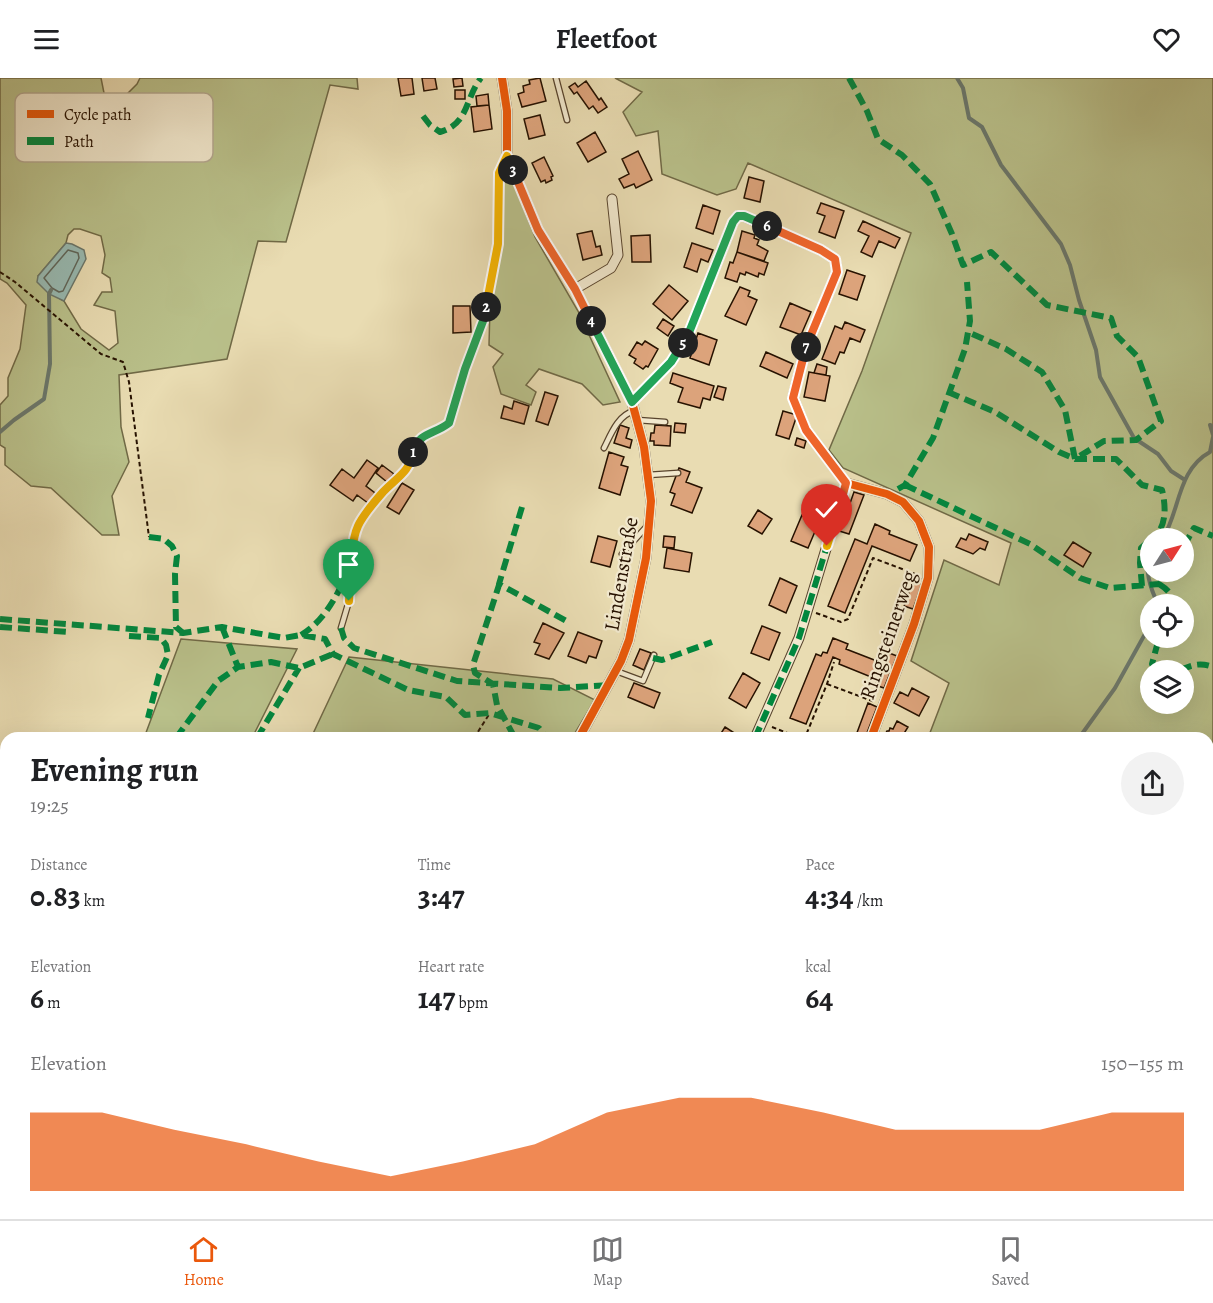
<!DOCTYPE html>
<html lang="en">
<head>
<meta charset="utf-8">
<style>
  :root { --surface:#fff; --page:#f2f2f2; --text:#202124; --muted:#757577; --line:#e0e0e0; --accent:#ea580c }
  body { margin:0; font-family:Alegreya,serif; background:var(--page); color:var(--text); height:100vh; display:flex; flex-direction:column; font-size:22px; white-space:nowrap }
  * { box-sizing:border-box; margin:0 }
  p { font-size:20px; color:var(--muted) }
  .icon { flex:none; width:33px; height:33px; fill:none; stroke:currentColor; stroke-width:2; stroke-linecap:round; stroke-linejoin:round }
  .map { position:relative; flex:1; overflow:hidden }
  .drawer { position:absolute; left:0px; top:654px; width:1214px; height:488px; display:flex; flex-direction:column; background:var(--surface); border-radius:18px 18px 0 0; box-shadow:0 6px 24px #0002 }
  .drawer>* { flex:none }
  .needle { width:39px; rotate:54deg }
  .tools { position:absolute; left:1140px; top:450px; display:grid; gap:12px }
  .tools a { display:grid; place-items:center; width:54px; height:54px; border-radius:50%; background:var(--surface); box-shadow:0 6px 24px #0002; font-size:30px }
  .pin { position:absolute; display:grid; place-items:center; width:51px; height:51px; color:#fff; margin:-62px -26px; border-radius:50% 50% 50% 0; rotate:-45deg; box-shadow:0 0 6px #0007 }
  .pin .icon { rotate:45deg }
  .km { position:absolute; width:30px; height:30px; margin:-15px; border-radius:50%; background:#222; color:#fff; font-size:16px; line-height:30px; text-align:center }
  .round { display:grid; place-items:center; flex:none; width:63px; height:63px; border-radius:32px; background:var(--page) }
  .headline { display:flex; align-items:center; justify-content:space-between; height:102px; padding:0 30px }
  h1 { font-size:33px; font-weight:700; line-height:45px }
  .metrics { display:grid; grid-template-columns:repeat(3,1fr); gap:9px; height:102px; padding:6px 30px }
  .metrics div { display:grid; align-content:center }
  .metrics b { font-size:30px; font-weight:700 }
  .metrics small { font-size:16px; font-weight:400 }
  .metrics p { font-size:16px }
  .chart { height:168px; padding:12px 30px }
  .chart p { display:flex; justify-content:space-between }
  .chart svg { width:100%; height:108px; margin-top:6px; fill:var(--accent); opacity:.7 }
  header { display:flex; justify-content:space-between; align-items:center; height:78px; padding:0 30px; background:var(--surface); font-size:27px; font-weight:700 }
  .tab-bar { display:flex; justify-content:space-around; align-items:center; height:84px; border-top:2px solid var(--line); background:var(--surface); font-size:16px; color:var(--muted) }
  .tab-bar a { display:grid; justify-items:center; gap:3px }
  .tab-bar .active { color:var(--accent) }
  .map>svg:first-child { display:block }
</style>
</head>
<body>
<header><svg class="icon" aria-label="menu" viewBox="0 0 24 24"><path d="M4 6h16M4 12h16M4 18h16"/></svg>Fleetfoot<svg class="icon" aria-label="heart" viewBox="0 0 24 24"><path d="M12 20l-8-8c-3-5 5-10 8-4 3-6 11-1 8 4z"/></svg></header>
<div class="map">
<svg width="1213" height="1141" viewBox="0 0 1213 1141">
  <rect width="100%" height="100%" fill="#e9dcb2"/>
  <filter id="stains"><feTurbulence type="fractalNoise" baseFrequency=".00333" numOctaves="4"/><feColorMatrix values="0 0 0 0 .2 0 0 0 0 .09 0 0 0 0 .02 0 0 0 .5 -.17"/></filter>
  <radialGradient id="worn" r=".72"><stop offset=".6" stop-color="#630" stop-opacity="0"/><stop offset="1" stop-color="#630" stop-opacity=".3"/></radialGradient>
  <path fill="#b9c08a" stroke="#706946" stroke-width="1.5" fill-rule="evenodd" d="M0,0H101L108,35L137,6L140,0H357L358,11L330,7L286,164L258,163L227,281L119,297L121,349L129,384L112,418L119,457H102L51,410L31,408L5,387V370L0,367V327L8,318V300L20,271L26,227L7,205L0,201ZM74,151H80L101,158L105,177L102,195L110,200L112,214H102L94,227L115,233L118,265L109,272L81,251L64,223L60,221L38,198L66,165L68,157Z
    M615,0H1213V784L1208,781V660H928L949,605L911,583L944,482L999,507L1011,465L843,390L829,372L862,293L911,155L748,85L736,111L717,117L662,96L658,53L636,58L623,34L642,14ZM1150,460H1184V494H1150ZM1150,526H1184V560H1150ZM1150,592H1184V626H1150Z
    M503,98H511L535,159L578,233L620,324L603,327L582,306L539,291L526,307L536,314L531,327L501,316L493,289L503,276L489,267L490,229L502,166Z
    M181,561L297,571L252,660H144Z
    M349,579L553,601L595,622L572,660H311Z
    M1208,1024L1213,1026V1141H950L954,1136H1208Z
    M53,1136H338V1141H50Z"/>
  <path fill="#98bab2" stroke="#6b776b" stroke-width="1.5" d="M66,165L72,166L84,172L86,181L64,223L49,216L37,204L38,198Z"/>
  <g fill="none" stroke-linecap="round" stroke-linejoin="round">
    <path stroke="#60665a" stroke-width="1.5" d="M68,172L78,175L79,180L63,213L59,214L52,210L44,200Z"/>
    <path stroke="#6b776b" stroke-width="4" d="M957,0L963,10L969,40L982,49L1001,87L1061,166L1070,187L1079,222L1096,272L1100,299L1134,360L1158,376L1171,393L1185,402
      M1213,348L1210,347L1213,357
      M0,354L14,342L44,321L50,286L49,216L51,212
      M1163,460C1180,433 1177,392 1210,374L1213,359
      M1150,470L1147,473C1146,493 1149,508 1158,526
      M1079,660L1115,610L1150,547
      M1208,921L1213,923
      M697,1141L700,1136"/>
  </g>
  <path fill="#dca37b" stroke="#271201" stroke-width="1.5" d="M398,0H412L414,16L401,18Z
    M422,0H435L437,11L424,13Z
    M462,0L463,8L454,9L453,1Z
    M540,0L546,23L522,29L518,16L524,14L523,8L530,6L529,2Z
    M586,3L599,22L601,20L607,29L598,35L593,28L589,31L577,14L574,16L569,9L575,5L578,9Z
    M455,12H465V21H455Z
    M488,16L489,27L477,28L476,18Z
    M489,27L492,51L474,54L471,29Z
    M540,37L545,57L529,61L524,41Z
    M595,54L606,74L588,84L577,65Z
    M638,73L652,102L636,110L634,106L624,110L619,101L629,96L622,81Z
    M544,79L553,98L551,99L552,102L546,105L545,102L541,104L532,85Z
    M749,99L764,103L760,124L744,120Z
    M821,125L844,133L835,160L819,154L825,138L817,135Z
    M703,127L720,133L713,156L696,150Z
    M863,143L900,160L895,170L879,163L872,179L861,174L869,158L858,153Z
    M592,153L596,169L600,168L602,177L583,182L577,156Z
    M742,153L755,157L754,160L759,162L757,167L768,173L764,183L737,174Z
    M650,157L651,184H632L631,158Z
    M692,165L713,172L708,184L701,181L697,194L684,189Z
    M737,174L768,185L764,197L759,195L758,199L746,194L745,197L740,195L737,204L725,200L730,184L733,185Z
    M847,192L865,198L857,222L839,216Z
    M669,207L688,223L672,242L653,226Z
    M740,209L750,213L748,218L757,222L746,247L725,238Z
    M790,225L811,234L801,257L780,249Z
    M453,228H470L471,254L453,255Z
    M663,241L674,248L668,258L657,250Z
    M845,244L865,252L860,264L850,260L844,275L840,274L835,286L822,281L835,248L842,251Z
    M698,255L717,262L709,287L690,280Z
    M645,263L658,271L648,289L646,288L643,291L634,285L636,281L629,277L637,264L642,267Z
    M766,274L793,286L787,300L760,288Z
    M817,286L827,289L826,297L814,295Z
    M809,294L830,298L825,323L804,319Z
    M673,295L714,308L710,322L703,320L700,330L678,324L683,310L670,305Z
    M718,308L726,310L723,322L714,319Z
    M545,314L558,318L548,347L536,343Z
    M514,323L529,328L524,346L501,340L504,328L512,331Z
    M783,333L797,337L789,361L776,357Z
    M675,345L686,346L685,355L674,354Z
    M620,347L629,350L626,360L632,362L630,370L614,365Z
    M655,347L671,348L670,368L654,367V363H650L651,355H654Z
    M797,360L806,363L804,370L795,367Z
    M609,374L624,379L621,387L628,389L620,417L599,410Z
    M367,382L378,390L366,408L375,415L368,425L357,417L353,423L330,407L342,391L354,400Z
    M382,387L394,396L387,404L376,395Z
    M679,390L690,394L686,404L702,410L692,435L671,427L675,416L670,414Z
    M402,405L414,412L399,436L387,429Z
    M854,414L864,417L849,456L836,452L839,444L843,445Z
    M817,418L831,424L826,437L812,432Z
    M758,432L772,441L762,456L748,448Z
    M802,437L819,444L808,470L791,463Z
    M875,446L890,453L889,456L917,467L910,483L872,468L845,535L828,528L855,461L867,466Z
    M969,456L988,464L985,472L980,470L973,476L956,469L961,460L966,462Z
    M598,458L617,463L610,489L591,484Z
    M664,458L675,459L674,470L663,469Z
    M1073,464L1091,475L1083,489L1064,477Z
    M667,470L692,475L689,494L664,490Z
    M915,498L924,502L913,531L904,528Z
    M780,500L797,508L786,535L769,527Z
    M543,545L564,555L549,581L535,576L540,566L534,564Z
    M762,548L780,555L769,582L751,575Z
    M578,554L602,563L596,580L589,578L586,585L568,578Z
    M833,560L848,566L846,571L882,585L876,601L839,586L840,582L833,579L806,646L790,640L816,576L821,578L823,574L827,575Z
    M640,571L651,575L644,592L633,587Z
    M889,575L897,578L884,610L875,607Z
    M743,595L760,605L746,630L729,620Z
    M634,605L660,615L654,630L628,619Z
    M912,610L929,619L919,638L894,625L900,614L908,618Z
    M868,625L877,629L865,660H855Z
    M897,643L908,649L903,657L906,658L905,660H883L887,653H889L890,650L893,651Z
    M725,649L742,660H718Z
    M1209,940L1213,941V964L1208,963Z
    M18,1136H35L36,1141H19Z
    M469,1136H481L484,1138L481,1141H464Z
    M668,1136H678L677,1141H667Z
    M911,1136H939L934,1141H914L910,1137Z"/>
  <g fill="none" stroke-linecap="round" stroke-linejoin="round">
    <defs>
      <path id="service" d="M556,0L567,42
        M637,342L665,344
        M604,370C611,356 618,337 634,333
        M648,397L678,395
        M622,476L647,448
        M341,550L349,523L351,487L358,448L383,414L406,393L411,384L413,372L418,362L449,345L465,291L483,244L498,166L499,95L506,80
        M616,593L643,603L654,577
        M1208,870L1213,871
        M1208,1040L1213,1041
        M0,1136L7,1139
        M662,1141L663,1136"/>
      <path id="minor" d="M502,0L507,33V78L538,152L575,211L632,324L644,369L651,423L646,480L629,562L621,583L579,660
        M575,211L611,190L618,177L612,121
        M632,324L671,284L688,257L733,144L738,138H743L821,172L835,181L837,194L805,272L793,319L806,352L846,405
        M846,405L887,416L903,424L919,443L929,469L928,500L914,546L871,660
        M755,660L799,560L846,405
        M1208,819L1213,814
        M1208,831L1213,834
        M1208,971H1213
        M632,1136L638,1141
        M349,1141V1136
        M502,1141L507,1136
        M864,1141L872,1136"/>
    </defs>
    <use href="#service" stroke="#58442d" stroke-width="7"/>
    <use href="#minor" stroke="#58442d" stroke-width="11"/>
    <path stroke="#271201" stroke-width="2" stroke-dasharray="4.5 3" stroke-linecap="butt" d="M0,194L15,204L101,276L123,284L129,304L149,459
      M816,535L841,544L848,541L873,480L918,497
      M827,606L875,624
      M772,649L800,660
      M474,660L490,635
      M801,660L806,657L827,606L834,584
      M0,1064L6,1055
      M1055,1141L1057,1136
      M1088,1141H1096
      M1203,1141L1213,1139"/>
    <use href="#service" stroke="#f1e8cd" stroke-width="4.5"/>
    <use href="#minor" stroke="#f1e8cd" stroke-width="9"/>
    <path stroke="#00873e" stroke-width="6" stroke-dasharray="12 6" stroke-linecap="butt" d="M849,0L867,33L878,61L902,77L930,106L952,156L963,187L991,174L1047,227L1111,240L1117,258L1138,279L1161,343L1136,362L1104,363L1075,381L1065,332L1042,294L1006,271L968,254
      M423,38L430,47L440,54C469,46 465,20 481,0
      M948,314L995,334L1059,374L1075,381H1116L1142,407L1162,412C1166,428 1167,449 1153,460
      M905,407L1030,466L1080,500L1110,510L1159,506L1169,494
      M898,411L905,407L933,360L965,271L970,243L967,204
      M522,429L499,506L570,545
      M149,459L164,461L172,468L177,478L175,496L176,549L183,555
      M1184,468L1194,450L1213,458
      M500,504L473,587L475,595L493,606L497,627L515,660
      M1159,506C1167,511 1174,517 1172,526
      M1142,508L1140,485L1141,470L1150,462
      M0,541L183,555L222,549L284,560L301,557L325,561L333,576L408,612L446,619L465,637L490,635L539,650L547,660
      M0,549L69,554
      M222,549L238,589
      M341,550L344,560L354,570L457,603L560,610L609,607
      M301,557C326,542 339,514 351,487
      M129,558L161,560L166,567L168,577L159,597L148,640
      M653,580L662,582L712,564
      M1156,592L1152,586L1159,560
      M1180,592C1192,587 1200,584 1213,589
      M176,660L218,603L238,589L271,584L299,590L333,576
      M257,660L299,590
      M755,660L799,560L846,405
      M0,939L6,934
      M210,1141L213,1136"/>
    <defs>
      <path id="cycleway" d="M502,0L507,33V78L538,152L575,211L632,324L644,369L651,423L646,480L629,562L621,583L579,660
        M632,324L671,284L688,257L733,144L738,138H743L821,172L835,181L837,194L805,272L793,319L806,352L846,405L887,416L903,424L919,443L929,469L928,500L914,546L871,660"/>
    </defs>
    <use href="#cycleway" stroke="#f1e8cd" stroke-width="11"/>
    <use href="#cycleway" stroke="#e8590c" stroke-width="8"/>
  </g>
  <g fill="none" stroke-linecap="round" stroke-linejoin="round">
    <defs>
      <path id="split-1" d="M349,523C350,504 350,465 358,448C362,439 376,422 383,414C396,400 410,394 413,374"/>
      <path id="split-2" d="M413,374C420,353 434,357 449,345L465,291L483,243L486,229"/>
      <path id="split-3" d="M486,229L498,166L499,95L507,78L513,92"/>
      <path id="split-4" d="M513,92L538,152L575,211L591,243"/>
      <path id="split-5" d="M591,243L632,324L671,284L683,265"/>
      <path id="split-6" d="M683,265L688,257L733,144L738,138H744L767,148"/>
      <path id="split-7" d="M767,148L821,172L835,181L837,194L806,269"/>
      <path id="split-8" d="M806,269L793,320L806,352L846,405L842,420"/>
      <path id="split-9" d="M827,468L842,420"/>
    </defs>
    <use href="#split-1" stroke="#fff" stroke-width="12"/>
    <use href="#split-2" stroke="#fff" stroke-width="12"/>
    <use href="#split-3" stroke="#fff" stroke-width="12"/>
    <use href="#split-4" stroke="#fff" stroke-width="12"/>
    <use href="#split-5" stroke="#fff" stroke-width="12"/>
    <use href="#split-6" stroke="#fff" stroke-width="12"/>
    <use href="#split-7" stroke="#fff" stroke-width="12"/>
    <use href="#split-8" stroke="#fff" stroke-width="12"/>
    <use href="#split-9" stroke="#fff" stroke-width="12"/>
    <use href="#split-1" stroke="#f5b400" stroke-width="8"/>
    <use href="#split-2" stroke="#22a559" stroke-width="8"/>
    <use href="#split-3" stroke="#f5b400" stroke-width="8"/>
    <use href="#split-4" stroke="#f0652b" stroke-width="8"/>
    <use href="#split-5" stroke="#22a559" stroke-width="8"/>
    <use href="#split-6" stroke="#22a559" stroke-width="8"/>
    <use href="#split-7" stroke="#f0652b" stroke-width="8"/>
    <use href="#split-8" stroke="#f0652b" stroke-width="8"/>
    <use href="#split-9" stroke="#f5b400" stroke-width="8"/>
  </g>
  <g text-anchor="middle" stroke-width="4.5" stroke-linejoin="round" paint-order="stroke">
    <g font-size="21" fill="#271201" stroke="#f1e8cd">
      <text transform="translate(621 496) rotate(-80)" y="7">Lindenstraße</text>
      <text transform="translate(888 557) rotate(-71)" y="7">Ringsteinerweg</text>
    </g>
  </g>
  <rect x="15" y="15" width="198" height="69" rx="9" fill="#f1e8cd" stroke="#b4a890" stroke-width="1.5"/>
  <rect x="27" y="32" width="27" height="8" fill="#e8590c"/>
  <rect x="27" y="59" width="27" height="8" fill="#00873e"/>
  <g font-size="16" fill="#271201">
    <text x="64" y="42">Cycle path</text>
    <text x="64" y="69">Path</text>
  </g>
  <rect width="100%" height="100%" filter="url(#stains)"/>
  <rect width="100%" height="100%" fill="url(#worn)"/>
</svg>
<div class="tools">
<a><svg class="needle" viewBox="-14 -14 28 28"><path d="M0-13l5 13h-10z" fill="#e53935"/><path d="M0 13l5-13h-10z" fill="#757577"/></svg></a>
<a><svg class="icon" aria-label="locate" viewBox="0 0 24 24"><circle cx="12" cy="12" r="6"/><path d="M12 2v4M12 18v4M2 12h4M18 12h4"/></svg></a>
<a><svg class="icon" aria-label="layers" viewBox="0 0 24 24"><path d="M12 4l9 5-9 5-9-5zM3 14l9 5 9-5"/></svg></a>
</div>
<div class="pin" style="left:349px;top:523px;background:#1e9e55"><svg class="icon" aria-label="arrive" viewBox="0 0 24 24"><path d="M6 21V4h12l-3 4 3 4H6"/></svg></div>
<div class="pin" style="left:827px;top:468px;background:#d93025"><svg class="icon" aria-label="check" viewBox="0 0 24 24"><path d="M5 12l5 5 9-10"/></svg></div>
<b class="km" style="left:413px;top:374px">1</b>
<b class="km" style="left:486px;top:229px">2</b>
<b class="km" style="left:513px;top:92px">3</b>
<b class="km" style="left:591px;top:243px">4</b>
<b class="km" style="left:683px;top:265px">5</b>
<b class="km" style="left:767px;top:148px">6</b>
<b class="km" style="left:806px;top:269px">7</b>
<section class="drawer">
<div class="headline"><div><h1>Evening run</h1><p>19:25</p></div><a class="round"><svg class="icon" aria-label="share" viewBox="0 0 24 24"><path d="M12 15V3M7 8l5-5 5 5M5 13v7h14v-7"/></svg></a></div>
<div class="metrics">
<div><p>Distance</p><b>0.83<small> km</small></b></div>
<div><p>Time</p><b>3:47</b></div>
<div><p>Pace</p><b>4:34<small> /km</small></b></div>
</div>
<div class="metrics">
<div><p>Elevation</p><b>6<small> m</small></b></div>
<div><p>Heart rate</p><b>147<small> bpm</small></b></div>
<div><p>kcal</p><b>64</b></div>
</div>
<div class="chart"><p><span>Elevation</span>150–155 m</p>
<svg viewBox="0 0 160 44" preserveAspectRatio="none"><path d="M0 44V12L10 12L20 19L30 25L40 32L50 38L60 32L70 25L80 12L90 6L100 6L110 12L120 19L130 19L140 19L150 12L160 12V44z"/></svg>
</div>
</section>
</div>
<nav class="tab-bar">
<a class="active"><svg class="icon" aria-label="home" viewBox="0 0 24 24"><path d="M3 11l9-7 9 7M6 9v11h12V9"/></svg>Home</a>
<a><svg class="icon" aria-label="map" viewBox="0 0 24 24"><path d="M3 6l6-2 6 2 6-2v14l-6 2-6-2-6 2zM9 4v14M15 6v14"/></svg>Map</a>
<a><svg class="icon" aria-label="saved" viewBox="0 0 24 24"><path d="M7 4h10v16l-5-4-5 4z"/></svg>Saved</a>
</nav>
</body>
</html>
